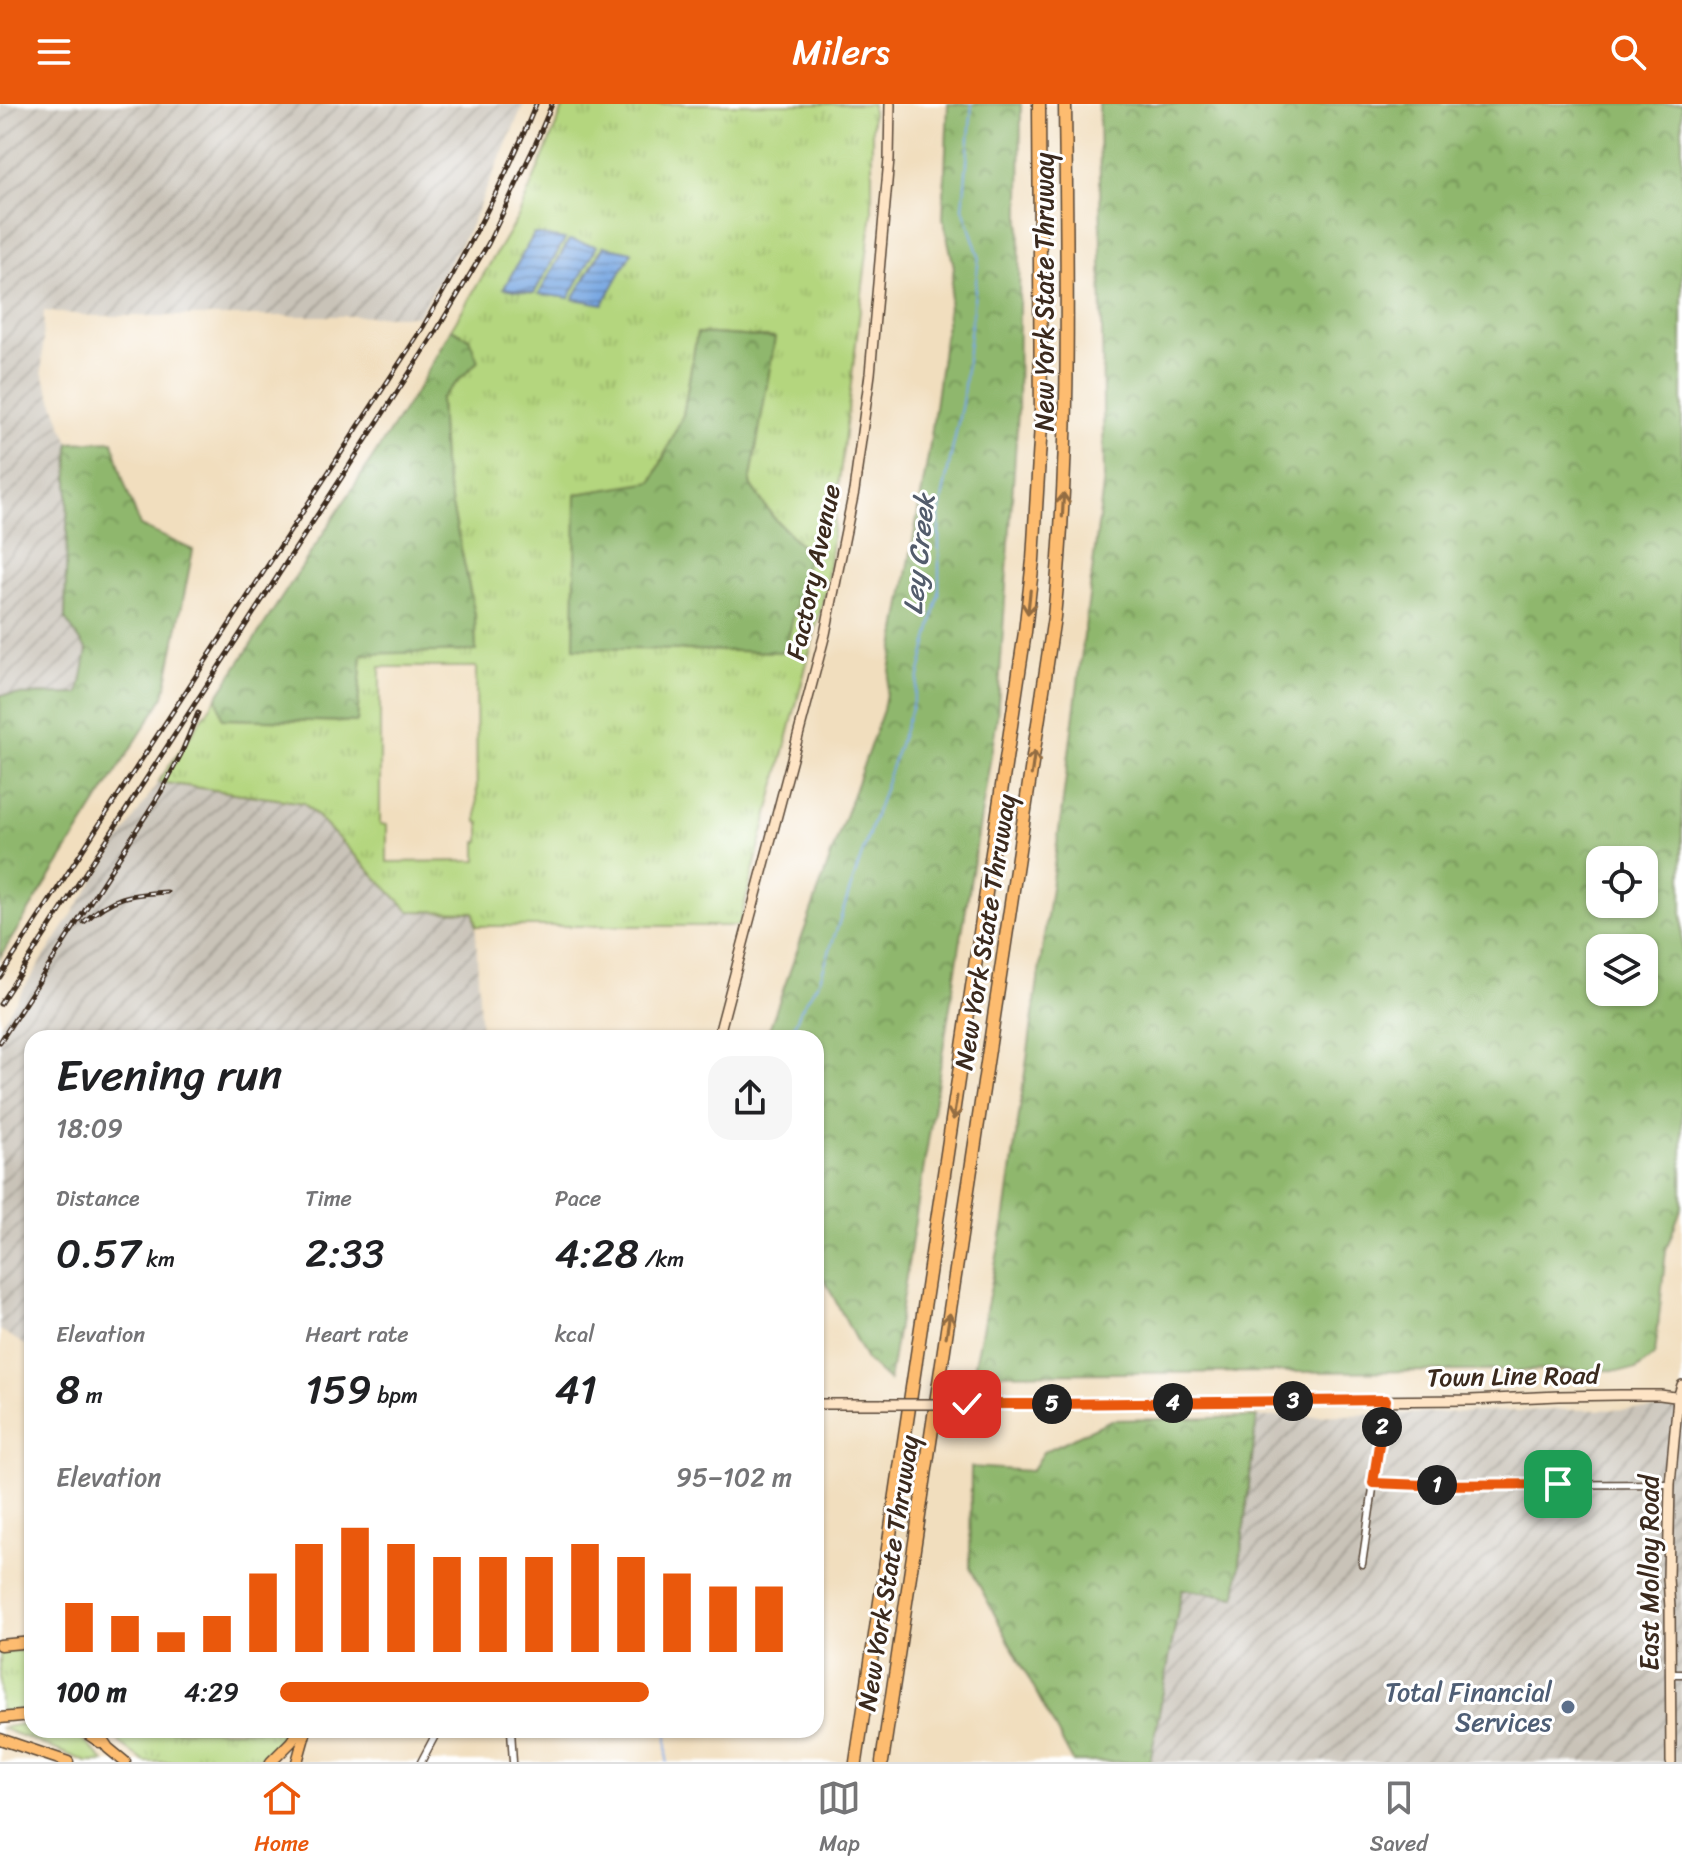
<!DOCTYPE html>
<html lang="en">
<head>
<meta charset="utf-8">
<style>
  :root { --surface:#fff; --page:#f6f6f6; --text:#202124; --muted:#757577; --line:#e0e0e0; --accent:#ea580c }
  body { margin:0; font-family:Sriracha,sans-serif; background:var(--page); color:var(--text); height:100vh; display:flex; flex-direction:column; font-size:30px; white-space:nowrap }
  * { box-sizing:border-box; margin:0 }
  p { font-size:26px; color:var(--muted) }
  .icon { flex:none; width:44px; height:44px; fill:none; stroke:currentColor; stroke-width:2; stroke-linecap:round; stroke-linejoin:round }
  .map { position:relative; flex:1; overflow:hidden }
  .panel { position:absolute; left:24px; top:926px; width:800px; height:708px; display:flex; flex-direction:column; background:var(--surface); border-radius:24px; box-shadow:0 2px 6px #0004 }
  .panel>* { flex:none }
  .buttons { position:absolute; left:1586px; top:742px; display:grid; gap:16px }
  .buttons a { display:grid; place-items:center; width:72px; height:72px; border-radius:16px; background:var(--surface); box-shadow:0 2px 6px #0004; font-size:40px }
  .pin { position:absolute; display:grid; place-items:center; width:68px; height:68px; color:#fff; margin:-34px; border-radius:16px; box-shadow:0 4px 12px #0006 }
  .km { position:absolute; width:40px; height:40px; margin:-20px; border-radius:50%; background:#222; color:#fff; font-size:22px; line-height:40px; text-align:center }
  .round { display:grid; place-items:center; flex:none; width:84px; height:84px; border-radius:24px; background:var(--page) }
  .headline { display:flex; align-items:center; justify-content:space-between; height:136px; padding:0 32px }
  h1 { font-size:44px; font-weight:600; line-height:60px }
  .metrics { display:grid; grid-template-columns:repeat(3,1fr); gap:12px; height:136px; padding:8px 32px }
  .metrics div { display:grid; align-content:center }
  .metrics b { font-size:40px; font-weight:600 }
  .metrics small { font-size:22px; font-weight:400 }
  .metrics p { font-size:22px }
  .chart { height:224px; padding:16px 32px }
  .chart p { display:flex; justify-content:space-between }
  .chart svg { width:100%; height:144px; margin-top:8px; stroke:var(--accent); stroke-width:6 }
  ul { padding:0 32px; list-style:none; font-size:26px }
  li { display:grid; grid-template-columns:128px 96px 1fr; align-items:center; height:60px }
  li i { height:20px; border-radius:10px; background:var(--accent) }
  header { display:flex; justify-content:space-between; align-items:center; height:104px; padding:0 32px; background:var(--accent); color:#fff; font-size:36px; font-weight:600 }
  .tab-bar { display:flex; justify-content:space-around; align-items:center; height:112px; border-top:2px solid var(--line); background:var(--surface); font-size:22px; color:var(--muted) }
  .tab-bar a { display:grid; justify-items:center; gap:4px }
  .tab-bar .on { color:var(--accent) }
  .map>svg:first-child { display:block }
</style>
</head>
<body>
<header><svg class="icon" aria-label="menu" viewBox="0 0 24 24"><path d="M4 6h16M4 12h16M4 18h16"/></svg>Milers<svg class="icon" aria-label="search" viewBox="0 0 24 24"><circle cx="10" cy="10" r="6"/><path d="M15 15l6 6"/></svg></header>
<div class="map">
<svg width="1682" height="1658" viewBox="0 0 1682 1658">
  <defs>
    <pattern id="industrial-furrows" width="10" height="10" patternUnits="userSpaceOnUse" patternTransform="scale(2)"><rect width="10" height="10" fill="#c9c3b8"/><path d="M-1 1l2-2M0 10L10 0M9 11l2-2" fill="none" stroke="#a49f95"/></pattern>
    <pattern id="grass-tufts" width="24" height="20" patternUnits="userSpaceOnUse" patternTransform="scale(2)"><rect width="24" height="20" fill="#b4d67e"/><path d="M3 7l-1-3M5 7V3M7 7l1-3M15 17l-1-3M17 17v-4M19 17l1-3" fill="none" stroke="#9cb86c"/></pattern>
    <pattern id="forest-crowns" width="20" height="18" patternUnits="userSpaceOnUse" patternTransform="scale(2)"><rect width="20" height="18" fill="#8fb76d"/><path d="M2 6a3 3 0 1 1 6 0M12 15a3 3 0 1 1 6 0" fill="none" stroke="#769559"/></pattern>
    <pattern id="water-rules" width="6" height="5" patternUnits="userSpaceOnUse" patternTransform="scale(2)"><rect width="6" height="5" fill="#78a7e2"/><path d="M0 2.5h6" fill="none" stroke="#6488b7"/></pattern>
  </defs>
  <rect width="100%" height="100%" fill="#fff"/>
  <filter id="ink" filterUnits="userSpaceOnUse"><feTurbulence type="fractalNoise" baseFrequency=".0125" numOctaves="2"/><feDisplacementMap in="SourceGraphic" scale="16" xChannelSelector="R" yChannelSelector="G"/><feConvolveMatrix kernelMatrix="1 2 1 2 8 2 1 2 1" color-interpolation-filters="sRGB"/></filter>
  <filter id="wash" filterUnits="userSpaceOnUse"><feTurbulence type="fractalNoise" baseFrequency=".006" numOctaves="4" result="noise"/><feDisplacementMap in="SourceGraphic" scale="32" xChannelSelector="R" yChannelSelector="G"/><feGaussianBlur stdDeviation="1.8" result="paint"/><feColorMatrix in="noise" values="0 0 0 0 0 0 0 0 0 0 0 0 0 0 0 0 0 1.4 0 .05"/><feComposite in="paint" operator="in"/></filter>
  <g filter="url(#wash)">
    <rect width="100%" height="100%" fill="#f1debe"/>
    <path fill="url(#industrial-furrows)" d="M0,0H524L469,125L418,212H93L44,207L42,268L69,339L65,515L87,546L79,591H0Z
      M158,678L304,699L409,807L475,808L481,934H32V1245L0,1226V921Z
      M1682,1305V1658H1150L1182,1485L1236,1493L1257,1313L1557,1306Z"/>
    <path fill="url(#grass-tufts)" stroke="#78804e" stroke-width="2" fill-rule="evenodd" d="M565,0H872V108L826,485L739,822H476L474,808L409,807L304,699L158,678L217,593L223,615L357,618L362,549L475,511L443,359L440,295L469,234L451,225L519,111ZM534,130L564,136L534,189L504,184ZM603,142L632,149L574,195V194ZM697,229L774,234L750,380L773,413L808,449L576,390L652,379L683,311ZM380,563H476L477,718L480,719V738H477V757L387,758V721L380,720Z
      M32,1546V1604L0,1609V1548Z
      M32,1618V1626H73L105,1658H87L1,1624Z
      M110,1626H287L267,1649L252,1658H145L123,1642Z"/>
    <path fill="url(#forest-crowns)" stroke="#657046" stroke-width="2" fill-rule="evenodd" d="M948,0H1021L1018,307L997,614L889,1277L866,1256L816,1159V934H766L883,606L929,347L954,163L943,114Z
      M1099,0H1682V1102L1666,1146L1655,1251L1636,1266L973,1270L1004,1118L1061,712L1104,374ZM1644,756V800H1600V756ZM1644,844V888H1600V844Z
      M451,225L469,234L478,257L440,295L443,359L475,511L476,547L362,550L357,618L222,615L217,593L420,281Z
      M697,229L775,234L750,380L773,413L808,449L785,548L574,544L576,390L652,378L683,311Z
      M113,337L123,375L140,422L193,446L164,592L0,853V591L79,590L87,546L65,515L69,339Z
      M1257,1313L1236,1493L1182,1485L1150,1658H1073L970,1464L971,1363L1031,1367L1043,1348L1111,1316Z"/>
    <path fill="url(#water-rules)" stroke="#5a6880" stroke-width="2" d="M534,130L565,135L534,189L504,184Z
      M569,136L597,142L569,194L539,190Z
      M604,142L632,148L603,200L573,195Z"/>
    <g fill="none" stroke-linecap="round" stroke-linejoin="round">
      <path stroke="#78a7e2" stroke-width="2" d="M790,934L800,907L820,875L911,605L939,491V410L962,299L979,152L963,104L972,0
        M667,1658V1626"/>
    </g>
  </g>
  <g filter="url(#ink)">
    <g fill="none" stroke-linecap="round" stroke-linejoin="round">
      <defs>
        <path id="street" d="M1373,1379L1423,1381L1670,1380
          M1362,1460L1386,1296
          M1671,1570H1682
          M511,1626L513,1658
          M421,1658L438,1626"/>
        <path id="secondary" d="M718,934L825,530L854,387L870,270L889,55L890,0
          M816,1300H883
          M967,1300L1471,1296L1559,1292L1620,1291H1660L1682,1294
          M1671,1658L1670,1504L1668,1474L1670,1380L1678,1294L1682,1281"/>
        <path id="primary" d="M0,1541L32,1538
          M0,1614L32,1611
          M82,1626L100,1638
          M96,1626L108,1644L125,1658
          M0,1635L68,1658
          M271,1658L291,1638L299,1626
          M297,1658L306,1626"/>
        <path id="highway" d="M856,1658L1025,528L1033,456L1041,320L1039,0
          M882,1658L1054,513C1071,343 1067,171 1065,0"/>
      </defs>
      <use href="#street" stroke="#564536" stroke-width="9"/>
      <use href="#secondary" stroke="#564536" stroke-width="12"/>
      <use href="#primary" stroke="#564536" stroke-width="13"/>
      <use href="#highway" stroke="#564536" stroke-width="15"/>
      <use href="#street" stroke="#fff" stroke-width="6"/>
      <use href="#secondary" stroke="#fee4c5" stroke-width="9"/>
      <use href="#primary" stroke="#fdbc6f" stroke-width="10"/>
      <use href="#highway" stroke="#fdbc6f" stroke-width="12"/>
      <defs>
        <path id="rail" d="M84,818C112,792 130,790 167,788
          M0,873L423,223C464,151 505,78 536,0
          M0,900L434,231L488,140L535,41L552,0
          M0,938L161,688L181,650L198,609"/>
      </defs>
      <use href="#rail" stroke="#3b2a1e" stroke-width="5"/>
      <use href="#rail" stroke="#fff" stroke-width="2" stroke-dasharray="6" stroke-linecap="butt"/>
      <defs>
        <path id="secondary-bridge" d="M883,1300H967"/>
      </defs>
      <use href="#secondary-bridge" stroke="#564536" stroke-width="12" stroke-linecap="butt"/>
      <use href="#secondary-bridge" stroke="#fee4c5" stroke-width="9"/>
    </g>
    <defs><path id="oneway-shaft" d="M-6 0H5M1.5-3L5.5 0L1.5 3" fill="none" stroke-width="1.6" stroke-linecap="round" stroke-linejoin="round" transform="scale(2)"/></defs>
    <g stroke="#926c42">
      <use href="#oneway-shaft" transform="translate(1063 401) rotate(-87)"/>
      <use href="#oneway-shaft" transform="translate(1029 498) rotate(96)"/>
      <use href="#oneway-shaft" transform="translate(1033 659) rotate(-82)"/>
      <use href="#oneway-shaft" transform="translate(955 1004) rotate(99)"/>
      <use href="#oneway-shaft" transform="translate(948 1221) rotate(-81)"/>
    </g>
  </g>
  <g fill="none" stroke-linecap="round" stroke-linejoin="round" filter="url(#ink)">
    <defs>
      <path id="route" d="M967,1300H1052L1386,1296L1373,1379L1423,1381L1558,1380"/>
    </defs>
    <use href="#route" stroke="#fff" stroke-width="16"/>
    <use href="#route" stroke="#ea580c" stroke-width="10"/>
  </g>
  <circle fill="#5c6f8a" stroke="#fff" stroke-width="3" cx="1568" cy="1603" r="8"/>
  <g text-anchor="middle" stroke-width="6" stroke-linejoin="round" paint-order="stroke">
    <g font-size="26" fill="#3b2a1e" stroke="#fff">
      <text transform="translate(1044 188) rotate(-90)" y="9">New York State Thruway</text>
      <text transform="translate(813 468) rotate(-78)" y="9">Factory Avenue</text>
      <text transform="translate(985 828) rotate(-81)" y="9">New York State Thruway</text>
      <text transform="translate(1513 1272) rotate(-1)" y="9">Town Line Road</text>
      <text transform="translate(888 1469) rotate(-81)" y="9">New York State Thruway</text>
      <text transform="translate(1649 1469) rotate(-90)" y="9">East Molloy Road</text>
    </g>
    <g font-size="26" fill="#4e5e75" stroke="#fff" text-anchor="end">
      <text x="1552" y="1597">Total Financial<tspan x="1552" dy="30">Services</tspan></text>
    </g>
    <g font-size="28" font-style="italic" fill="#535c6c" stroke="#fff">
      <text transform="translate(918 450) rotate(-84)" y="10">Ley Creek</text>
    </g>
  </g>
</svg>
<div class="buttons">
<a><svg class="icon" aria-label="locate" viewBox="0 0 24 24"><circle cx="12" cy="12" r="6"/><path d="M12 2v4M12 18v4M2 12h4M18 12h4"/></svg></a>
<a><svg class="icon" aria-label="layers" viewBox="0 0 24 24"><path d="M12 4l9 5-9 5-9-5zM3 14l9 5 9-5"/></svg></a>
</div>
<div class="pin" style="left:1558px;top:1380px;background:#1e9e55"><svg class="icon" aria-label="arrive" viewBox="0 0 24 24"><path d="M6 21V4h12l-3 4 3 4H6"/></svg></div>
<div class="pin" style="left:967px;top:1300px;background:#d93025"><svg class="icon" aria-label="check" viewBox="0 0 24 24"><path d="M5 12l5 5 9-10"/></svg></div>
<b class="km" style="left:1437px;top:1381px">1</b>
<b class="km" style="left:1382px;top:1323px">2</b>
<b class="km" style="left:1293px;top:1297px">3</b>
<b class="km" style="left:1173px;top:1299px">4</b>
<b class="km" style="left:1052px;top:1300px">5</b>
<section class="panel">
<div class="headline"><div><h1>Evening run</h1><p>18:09</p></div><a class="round"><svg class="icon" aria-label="share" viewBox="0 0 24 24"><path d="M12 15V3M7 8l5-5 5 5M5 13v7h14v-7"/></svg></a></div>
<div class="metrics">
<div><p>Distance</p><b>0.57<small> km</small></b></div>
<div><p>Time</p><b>2:33</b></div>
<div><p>Pace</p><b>4:28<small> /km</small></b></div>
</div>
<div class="metrics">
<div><p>Elevation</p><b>8<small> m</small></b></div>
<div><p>Heart rate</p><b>159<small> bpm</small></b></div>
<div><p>kcal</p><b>41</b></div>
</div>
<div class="chart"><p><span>Elevation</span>95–102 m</p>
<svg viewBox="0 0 160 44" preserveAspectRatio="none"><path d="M5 44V29M15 44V33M25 44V38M35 44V33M45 44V20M55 44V11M65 44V6M75 44V11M85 44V15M95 44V15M105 44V15M115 44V11M125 44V15M135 44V20M145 44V24M155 44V24"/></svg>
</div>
<ul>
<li><b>100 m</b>4:29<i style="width:72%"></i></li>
</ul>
</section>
</div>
<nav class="tab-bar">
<a class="on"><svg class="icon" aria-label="home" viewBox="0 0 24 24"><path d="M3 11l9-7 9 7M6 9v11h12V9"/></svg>Home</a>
<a><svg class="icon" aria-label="map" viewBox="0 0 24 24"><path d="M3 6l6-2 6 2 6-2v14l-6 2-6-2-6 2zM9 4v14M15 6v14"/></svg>Map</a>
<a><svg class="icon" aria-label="saved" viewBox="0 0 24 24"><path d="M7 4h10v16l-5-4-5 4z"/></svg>Saved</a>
</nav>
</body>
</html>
